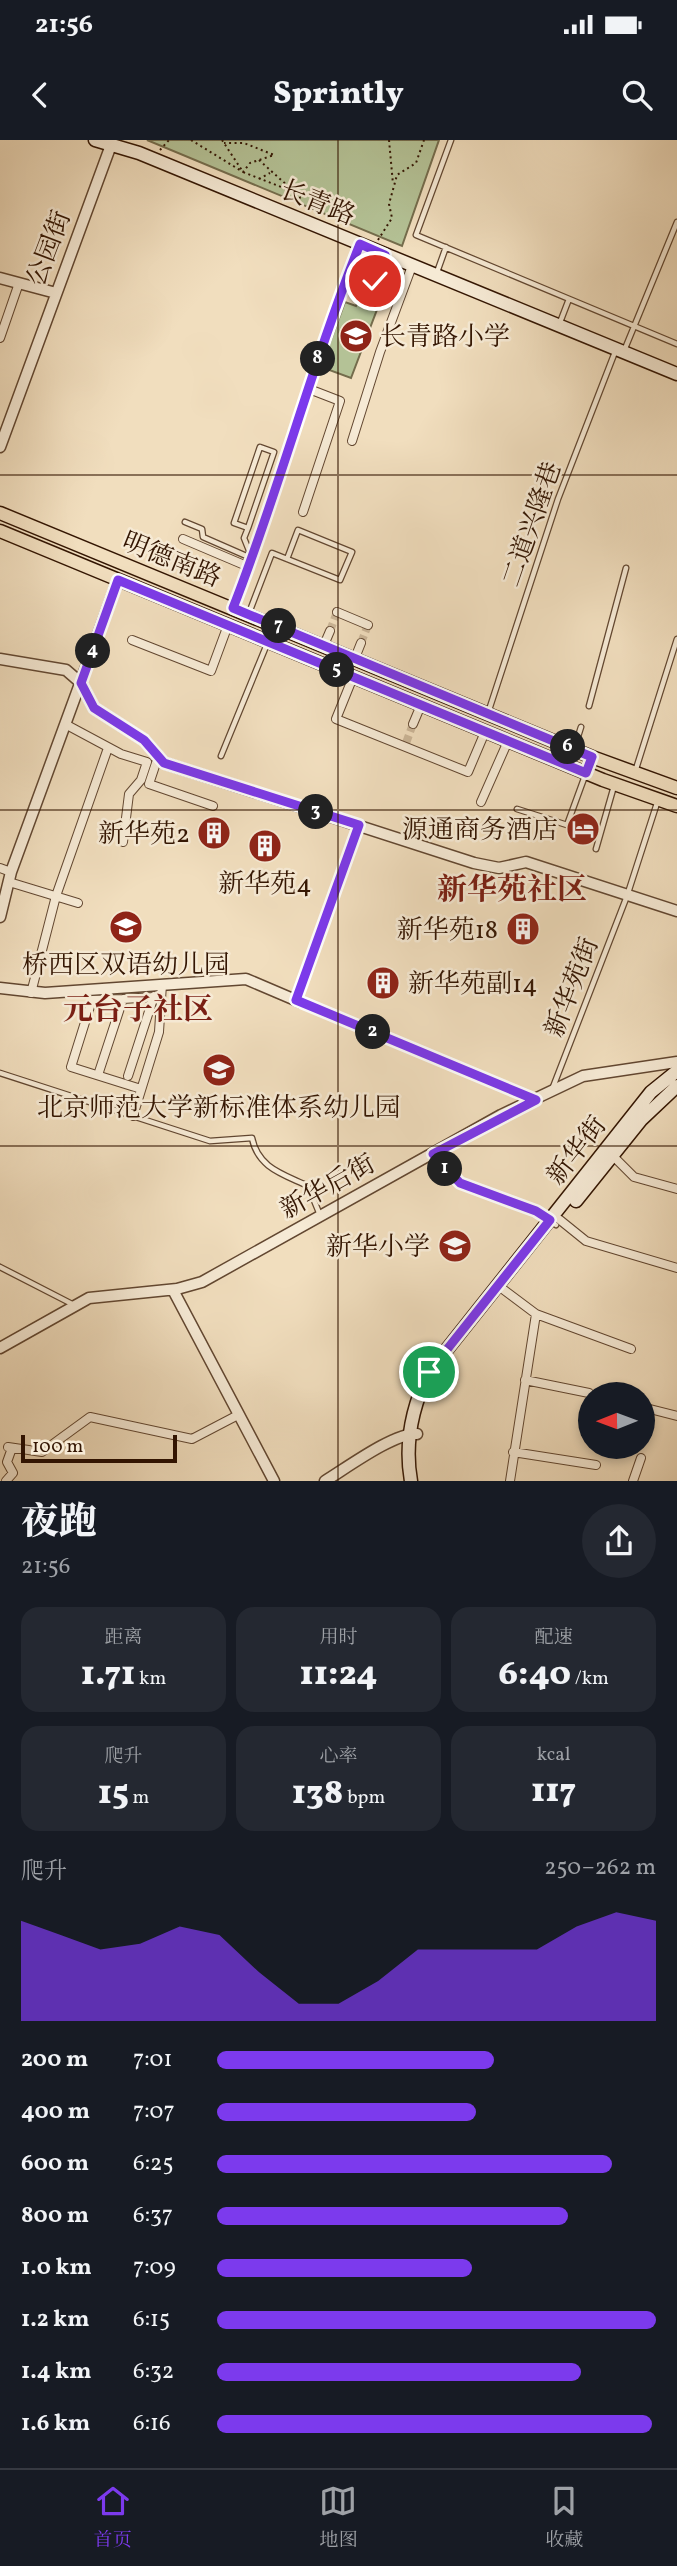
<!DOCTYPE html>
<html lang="zh">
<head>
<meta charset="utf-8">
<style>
  :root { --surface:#171b24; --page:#242831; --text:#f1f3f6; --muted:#9ea1a6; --line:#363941; --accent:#7c3aed }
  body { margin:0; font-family:Vollkorn,"Noto Serif SC",serif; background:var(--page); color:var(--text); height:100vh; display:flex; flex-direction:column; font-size:26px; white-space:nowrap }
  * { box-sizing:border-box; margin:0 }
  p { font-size:23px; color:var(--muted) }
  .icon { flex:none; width:38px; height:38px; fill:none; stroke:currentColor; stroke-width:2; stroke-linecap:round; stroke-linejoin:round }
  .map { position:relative; height:1341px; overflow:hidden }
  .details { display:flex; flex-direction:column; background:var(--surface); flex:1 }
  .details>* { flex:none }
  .needle { width:46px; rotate:269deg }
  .buttons { position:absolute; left:578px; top:1242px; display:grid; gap:14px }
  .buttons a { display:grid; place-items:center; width:77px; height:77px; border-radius:50%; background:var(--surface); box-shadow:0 4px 10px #0003; font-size:35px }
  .scale { position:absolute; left:21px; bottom:18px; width:156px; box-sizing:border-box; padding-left:7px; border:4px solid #331502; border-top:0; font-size:19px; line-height:24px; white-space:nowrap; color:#331502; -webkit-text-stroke:5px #f6ead5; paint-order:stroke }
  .pin { position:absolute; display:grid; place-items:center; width:60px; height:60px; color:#fff; margin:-30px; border:4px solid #fff; border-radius:50%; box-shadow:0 2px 7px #0007 }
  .km { position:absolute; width:35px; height:35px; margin:-18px; border-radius:50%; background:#222; color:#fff; font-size:19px; line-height:35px; text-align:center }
  .round { display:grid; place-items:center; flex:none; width:74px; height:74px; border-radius:37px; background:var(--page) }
  .head { display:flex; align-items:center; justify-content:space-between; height:119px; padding:0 21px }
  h1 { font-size:38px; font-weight:800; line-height:52px }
  .stats { display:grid; grid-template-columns:repeat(3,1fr); gap:10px; height:119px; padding:7px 21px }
  .stats div { display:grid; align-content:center; border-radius:18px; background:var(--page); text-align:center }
  .stats b { font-size:35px; font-weight:800 }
  .stats small { font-size:19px; font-weight:400 }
  .stats p { font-size:19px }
  .chart { height:196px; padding:14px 21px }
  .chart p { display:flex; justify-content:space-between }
  .chart svg { width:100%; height:126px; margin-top:7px; fill:var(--accent); opacity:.7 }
  ul { padding:0 21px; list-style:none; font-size:23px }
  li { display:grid; grid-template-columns:112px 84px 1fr; align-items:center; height:52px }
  li i { height:18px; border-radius:9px; background:var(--accent) }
  .status { display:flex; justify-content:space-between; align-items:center; height:49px; padding:0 35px; background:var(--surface); direction:ltr }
  .status svg { height:19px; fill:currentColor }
  header { display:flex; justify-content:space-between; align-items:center; height:91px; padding:0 21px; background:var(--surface); font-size:32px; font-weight:800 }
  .tab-bar { display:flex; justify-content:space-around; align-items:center; height:98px; border-top:2px solid var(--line); background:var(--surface); font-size:19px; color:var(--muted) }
  .tab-bar a { display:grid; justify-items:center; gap:4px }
  .tab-bar .on { color:var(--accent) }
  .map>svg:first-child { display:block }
</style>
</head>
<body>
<div class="status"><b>21:56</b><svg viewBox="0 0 49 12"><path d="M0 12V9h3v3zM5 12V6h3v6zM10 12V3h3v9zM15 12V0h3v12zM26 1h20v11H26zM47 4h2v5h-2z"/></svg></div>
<header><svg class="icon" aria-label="back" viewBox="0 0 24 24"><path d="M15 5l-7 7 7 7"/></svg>Sprintly<svg class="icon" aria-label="search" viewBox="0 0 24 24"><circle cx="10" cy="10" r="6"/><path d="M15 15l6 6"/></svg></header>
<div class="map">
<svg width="677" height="1341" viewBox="0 0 677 1341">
  <rect width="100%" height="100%" fill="#f1debe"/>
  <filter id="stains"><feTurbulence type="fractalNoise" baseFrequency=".00286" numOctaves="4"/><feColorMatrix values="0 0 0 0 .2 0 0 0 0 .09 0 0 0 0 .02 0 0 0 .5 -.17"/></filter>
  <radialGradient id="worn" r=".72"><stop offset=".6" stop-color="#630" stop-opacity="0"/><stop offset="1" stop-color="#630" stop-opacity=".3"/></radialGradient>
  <path fill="#b4c296" stroke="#746c4c" stroke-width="2" d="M147,0H439L402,106Z
    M362,152L381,159L351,238L321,227L345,162L356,166Z"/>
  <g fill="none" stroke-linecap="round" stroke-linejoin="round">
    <path stroke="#cbb698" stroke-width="8" stroke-dasharray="8 4" stroke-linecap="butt" d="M330,491L337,472
      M361,503L368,485
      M406,603L413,584"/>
    <defs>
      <path id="service" d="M451,0L416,95L677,204
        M436,135L446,107
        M375,140L385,115
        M367,159L369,155
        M559,185L569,159
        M624,211L677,82
        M185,382L202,389L203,397L251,418
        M248,388L234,383L260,307L274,312L248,388L244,398L252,418
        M234,467C281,348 311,224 360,106
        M249,473L272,413L340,440L352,412L298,390L287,419
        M589,566L626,428
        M488,573L558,359L615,212
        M575,606L581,587
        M221,616L267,504
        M635,632L677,499
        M517,669L567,685L586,633
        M596,709L614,646
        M301,862L532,958
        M0,933L210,1001L252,998C258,1028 283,1034 308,1046L320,1075
        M553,947L627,756L658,660
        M433,1014L460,1043L535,1071L556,1085
        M0,1127L74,1165"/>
      <path id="minor" d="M0,198L19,143
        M352,301L380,212L412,126
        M303,372L340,261L309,249
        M183,399L249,427
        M337,472L368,485
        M132,500L211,531L228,485
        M324,505L330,491
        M355,518L361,503
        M353,537L336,579L468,632L485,592
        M65,584L121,614L147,622L141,640L129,654L123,702
        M413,584L421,565
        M158,617L149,644L213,666
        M481,662L508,601
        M0,728L11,732
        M9,742L78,763
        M31,853L56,756L108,608
        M123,859L92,860L71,927L141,949
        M296,860L359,685
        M98,935L123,859L154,857
        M128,936L154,856
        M133,976L159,892L162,844
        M612,1015L634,1037L677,1049
        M560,1080L586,1101L677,1128
        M504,1150L536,1174L510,1341
        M536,1174L631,1209
        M525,1240L589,1253
        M642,1267L677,1276
        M8,1307L42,1312L90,1277L192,1299L238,1275
        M513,1312L596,1325
        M6,1341L13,1333L7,1322L12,1308
        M633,1341L641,1318"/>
      <path id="tertiary" d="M0,138L56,153
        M0,307L111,5
        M0,519L66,530L81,543L94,568L144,600L164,623L474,723L499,728L526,722L677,771
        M0,777L11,732L118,440
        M0,848L45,853L246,839L300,862
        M173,1150L274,1341
        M0,1208L89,1158L177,1149L202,1142L501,975L583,936L677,922
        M325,1341C345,1329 395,1292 417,1294"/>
      <path id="secondary" d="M95,0L139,13L677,234
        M576,1061L641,980L677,946
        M411,1341C404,1302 412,1267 429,1232L651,952L677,931"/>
      <path id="primary" d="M0,373L592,617L677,648
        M0,391L603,640L677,666"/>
    </defs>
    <use href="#service" stroke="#624731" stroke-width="7"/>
    <use href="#minor" stroke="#624731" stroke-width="10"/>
    <use href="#tertiary" stroke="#624731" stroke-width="13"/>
    <use href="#secondary" stroke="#331502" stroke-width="15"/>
    <use href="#primary" stroke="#331502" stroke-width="15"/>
    <path stroke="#331502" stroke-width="2" stroke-dasharray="2 3.5" stroke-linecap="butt" d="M191,0L243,32L250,23L274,15L244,3H224
      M222,0L243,32L294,52
      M389,0L393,44
      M160,10L169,0
      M259,20L300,57L297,66
      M259,39L270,33
      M378,100L392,78L389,64L397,35L416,23L424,0"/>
    <use href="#service" stroke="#f6ead5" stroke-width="4.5"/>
    <use href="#minor" stroke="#f6ead5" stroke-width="8"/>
    <use href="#tertiary" stroke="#f6ead5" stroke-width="10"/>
    <use href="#secondary" stroke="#f6ead5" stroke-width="12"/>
    <use href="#primary" stroke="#f1debe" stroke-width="12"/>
  </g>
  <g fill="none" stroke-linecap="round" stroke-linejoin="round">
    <defs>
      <path id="route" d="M375,141L385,115L360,104C312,224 280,348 233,468L592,617L586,633L118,440L81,543L94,568L144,600L164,623L359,685L296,860L536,960L433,1014L460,1043L536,1071L550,1080L429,1232"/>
    </defs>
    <use href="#route" stroke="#fff" stroke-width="14"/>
    <use href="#route" stroke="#7c3aed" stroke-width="9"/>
  </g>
  <path fill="none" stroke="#331502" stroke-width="2" stroke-opacity="0.55" d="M338,0V1341M0,335H677M0,670H677M0,1006H677"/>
  <defs>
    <symbol id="school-disc" viewBox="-11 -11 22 22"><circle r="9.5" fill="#8f2418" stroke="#f6ead5"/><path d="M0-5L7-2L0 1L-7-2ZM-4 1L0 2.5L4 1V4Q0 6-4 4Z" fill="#fff"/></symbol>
    <symbol id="hotel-disc" viewBox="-11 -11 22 22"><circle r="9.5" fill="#8f2418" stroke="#f6ead5"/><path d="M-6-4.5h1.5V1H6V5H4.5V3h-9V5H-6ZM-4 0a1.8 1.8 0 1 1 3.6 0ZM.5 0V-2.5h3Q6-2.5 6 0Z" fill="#fff"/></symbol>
    <symbol id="building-disc" viewBox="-11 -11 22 22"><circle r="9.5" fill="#8f2418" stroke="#f6ead5"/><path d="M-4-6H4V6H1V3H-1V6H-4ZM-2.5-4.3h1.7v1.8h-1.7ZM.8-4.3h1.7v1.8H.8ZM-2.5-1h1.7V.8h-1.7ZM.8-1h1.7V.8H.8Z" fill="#fff"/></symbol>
  </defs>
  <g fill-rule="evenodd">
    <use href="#school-disc" x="337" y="177" width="38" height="38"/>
    <use href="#hotel-disc" x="564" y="670" width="38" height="38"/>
    <use href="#building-disc" x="195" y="674" width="38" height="38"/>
    <use href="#building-disc" x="246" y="687" width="38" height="38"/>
    <use href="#school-disc" x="107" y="768" width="38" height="38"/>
    <use href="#building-disc" x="504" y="770" width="38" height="38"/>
    <use href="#building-disc" x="364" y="824" width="38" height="38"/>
    <use href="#school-disc" x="200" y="911" width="38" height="38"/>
    <use href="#school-disc" x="436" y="1087" width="38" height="38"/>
  </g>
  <g text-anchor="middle" stroke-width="5" stroke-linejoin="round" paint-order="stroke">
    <g font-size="26" fill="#331502" stroke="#f6ead5">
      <text transform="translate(318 62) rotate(22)" y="9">长青路</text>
      <text transform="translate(48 108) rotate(-69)" y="9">公园街</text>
      <text transform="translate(531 384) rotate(-71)" y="9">二道兴隆巷</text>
      <text transform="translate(172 419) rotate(22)" y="9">明德南路</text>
      <text transform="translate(571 847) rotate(-69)" y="9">新华苑街</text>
      <text transform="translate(576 1010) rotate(-52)" y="9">新华街</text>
      <text transform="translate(327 1046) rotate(-29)" y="9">新华后街</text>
    </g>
    <g font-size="26" fill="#331502" stroke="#f6ead5" text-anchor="end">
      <text x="380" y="205" text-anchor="start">长青路小学</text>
      <text x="558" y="698">源通商务酒店</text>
      <text x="190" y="702">新华苑2</text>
      <text x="265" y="752" text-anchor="middle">新华苑4</text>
      <text x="498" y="798">新华苑18</text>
      <text x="126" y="833" text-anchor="middle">桥西区双语幼儿园</text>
      <text x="408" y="852" text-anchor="start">新华苑副14</text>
      <text x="219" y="976" text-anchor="middle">北京师范大学新标准体系幼儿园</text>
      <text x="430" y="1115">新华小学</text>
    </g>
    <g font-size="30" font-weight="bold" fill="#7a1f14" stroke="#f6ead5">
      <text x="512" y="759">新华苑社区</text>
      <text x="138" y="879">元台子社区</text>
    </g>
  </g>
  <rect width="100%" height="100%" filter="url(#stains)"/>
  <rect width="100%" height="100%" fill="url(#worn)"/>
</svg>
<div class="buttons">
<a><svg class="needle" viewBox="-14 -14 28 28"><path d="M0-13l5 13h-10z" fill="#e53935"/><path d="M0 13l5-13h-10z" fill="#9ea1a6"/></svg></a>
</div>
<div class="scale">100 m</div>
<div class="pin" style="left:429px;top:1232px;background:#1e9e55"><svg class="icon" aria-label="arrive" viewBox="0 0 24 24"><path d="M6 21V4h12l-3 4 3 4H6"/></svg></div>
<div class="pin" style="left:375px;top:141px;background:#d93025"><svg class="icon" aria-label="check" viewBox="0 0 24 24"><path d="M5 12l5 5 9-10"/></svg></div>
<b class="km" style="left:445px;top:1029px">1</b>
<b class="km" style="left:373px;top:892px">2</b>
<b class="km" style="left:316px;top:672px">3</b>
<b class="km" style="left:93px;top:511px">4</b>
<b class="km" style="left:337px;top:530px">5</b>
<b class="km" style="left:568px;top:607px">6</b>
<b class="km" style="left:279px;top:486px">7</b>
<b class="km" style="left:318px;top:219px">8</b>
</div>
<section class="details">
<div class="head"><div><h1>夜跑</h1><p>21:56</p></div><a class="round"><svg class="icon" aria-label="share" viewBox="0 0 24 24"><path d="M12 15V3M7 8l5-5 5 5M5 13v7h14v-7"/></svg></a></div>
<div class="stats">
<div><p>距离</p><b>1.71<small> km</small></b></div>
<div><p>用时</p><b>11:24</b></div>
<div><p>配速</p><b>6:40<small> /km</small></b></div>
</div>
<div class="stats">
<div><p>爬升</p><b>15<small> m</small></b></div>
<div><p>心率</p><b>138<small> bpm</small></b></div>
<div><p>kcal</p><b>117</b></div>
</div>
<div class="chart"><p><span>爬升</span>250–262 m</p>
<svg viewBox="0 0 160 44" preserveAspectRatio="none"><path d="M0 44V9L10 14L20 19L30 17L40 11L50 14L60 27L70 38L80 38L90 30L100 19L110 19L120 19L130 19L140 11L150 6L160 9V44z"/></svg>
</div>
<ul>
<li><b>200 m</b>7:01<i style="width:63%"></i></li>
<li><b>400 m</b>7:07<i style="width:59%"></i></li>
<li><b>600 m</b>6:25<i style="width:90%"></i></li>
<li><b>800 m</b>6:37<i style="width:80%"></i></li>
<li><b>1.0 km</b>7:09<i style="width:58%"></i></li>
<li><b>1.2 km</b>6:15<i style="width:100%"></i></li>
<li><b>1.4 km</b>6:32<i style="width:83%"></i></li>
<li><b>1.6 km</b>6:16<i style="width:99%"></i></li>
</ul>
</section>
<nav class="tab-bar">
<a class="on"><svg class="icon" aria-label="home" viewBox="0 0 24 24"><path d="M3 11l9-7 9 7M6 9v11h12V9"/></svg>首页</a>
<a><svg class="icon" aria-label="map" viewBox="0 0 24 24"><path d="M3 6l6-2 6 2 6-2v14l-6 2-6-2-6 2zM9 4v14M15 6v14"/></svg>地图</a>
<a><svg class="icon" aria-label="saved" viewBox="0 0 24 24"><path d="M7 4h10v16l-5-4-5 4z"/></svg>收藏</a>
</nav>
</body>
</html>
